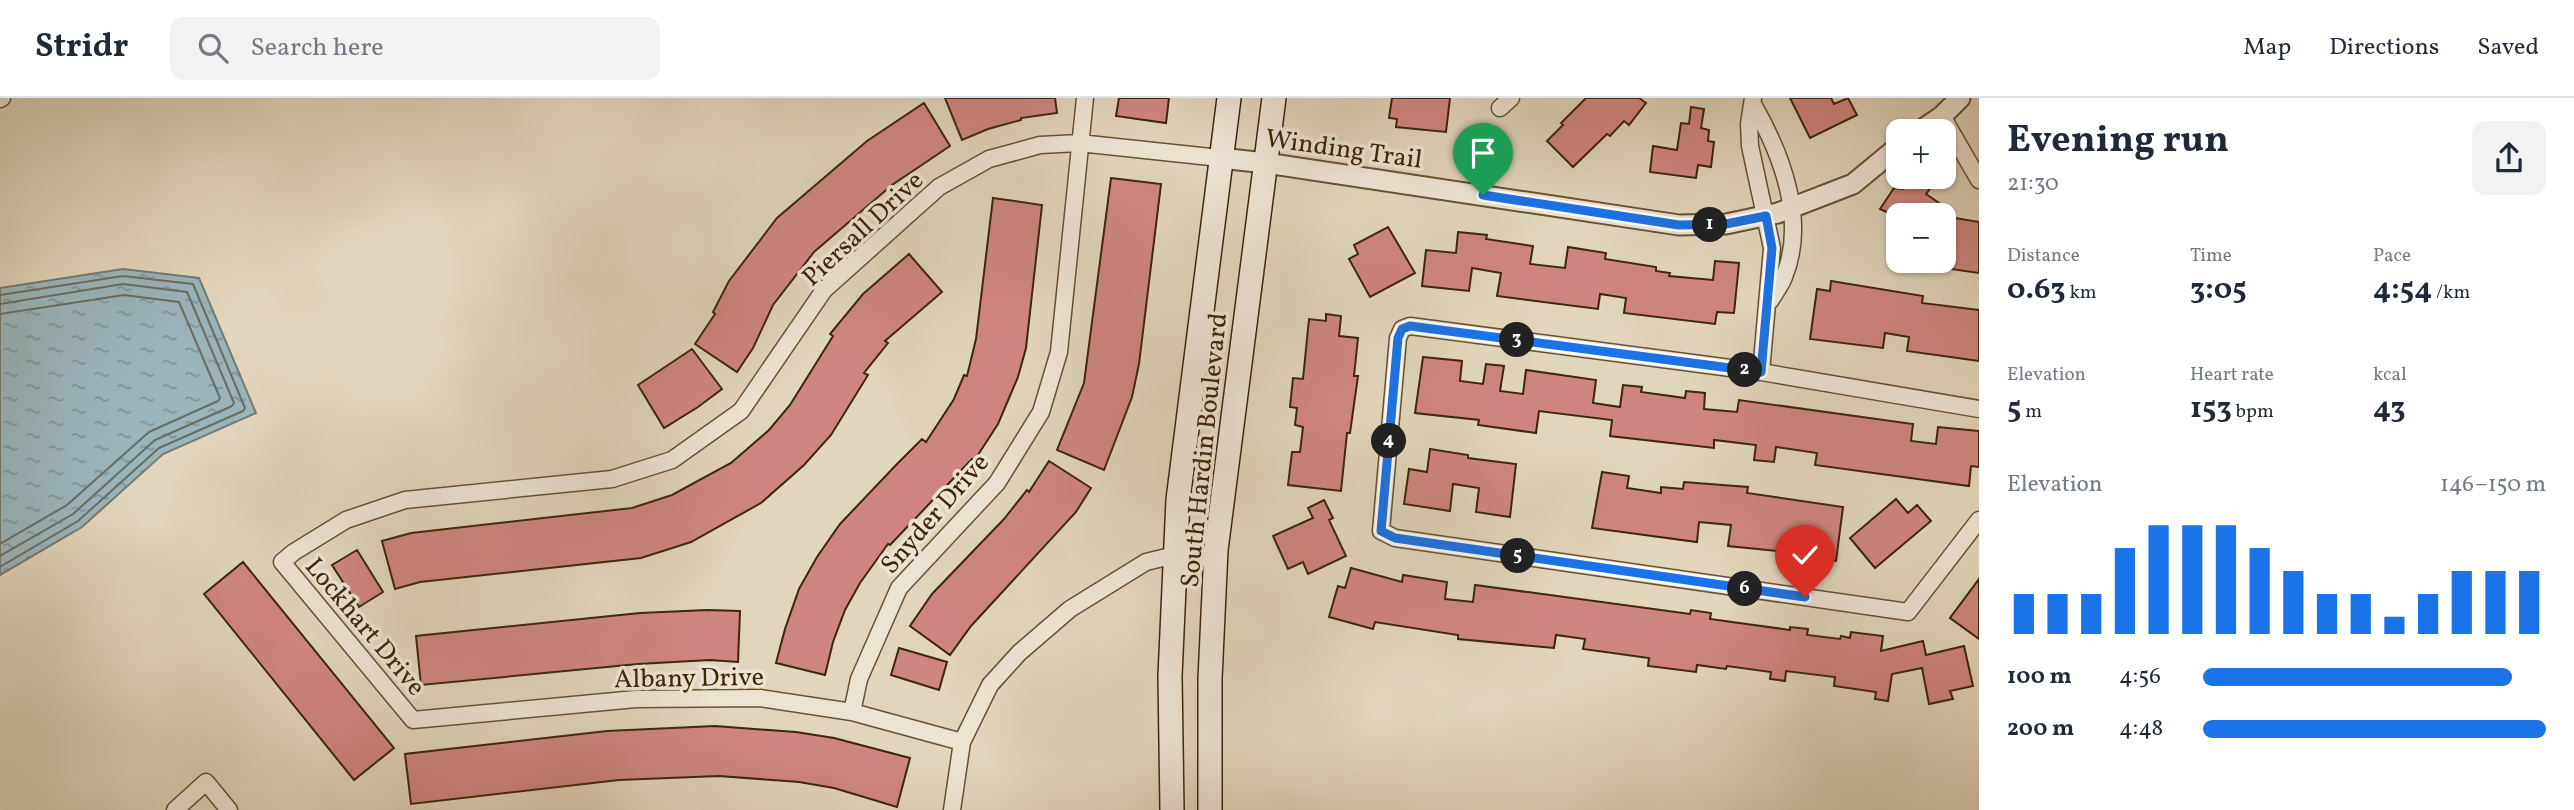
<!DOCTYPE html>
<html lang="en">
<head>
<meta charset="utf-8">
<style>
  :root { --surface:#fff; --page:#f2f2f3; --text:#1f2937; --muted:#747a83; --line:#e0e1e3; --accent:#1a73e8 }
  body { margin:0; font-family:Vollkorn,serif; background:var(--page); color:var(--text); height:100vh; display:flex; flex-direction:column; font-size:26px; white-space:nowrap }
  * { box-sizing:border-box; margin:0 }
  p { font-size:23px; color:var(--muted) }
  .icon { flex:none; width:38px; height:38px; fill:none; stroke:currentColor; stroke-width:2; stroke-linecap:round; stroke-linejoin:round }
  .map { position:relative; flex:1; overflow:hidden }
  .sheet { display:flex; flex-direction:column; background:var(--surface); width:595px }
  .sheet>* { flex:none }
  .fabs { position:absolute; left:1886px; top:21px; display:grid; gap:14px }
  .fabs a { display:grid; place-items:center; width:70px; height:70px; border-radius:14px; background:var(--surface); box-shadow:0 2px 5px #0004; font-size:35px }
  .pin { position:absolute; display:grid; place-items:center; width:60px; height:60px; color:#fff; margin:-72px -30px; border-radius:50% 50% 50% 0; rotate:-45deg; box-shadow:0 0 7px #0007 }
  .pin .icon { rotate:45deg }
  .km { position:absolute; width:35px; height:35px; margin:-18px; border-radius:50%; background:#222; color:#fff; font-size:19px; line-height:35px; text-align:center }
  .round { display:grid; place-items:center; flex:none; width:74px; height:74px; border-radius:14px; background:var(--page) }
  .overview { display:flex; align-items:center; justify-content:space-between; height:119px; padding:0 28px }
  h1 { font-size:38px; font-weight:700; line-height:52px }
  .figures { display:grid; grid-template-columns:repeat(3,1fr); gap:10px; height:119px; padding:7px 28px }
  .figures div { display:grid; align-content:center }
  .figures b { font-size:30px; font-weight:700 }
  .figures small { font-size:19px; font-weight:400 }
  .figures p { font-size:19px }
  .chart { height:196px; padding:14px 28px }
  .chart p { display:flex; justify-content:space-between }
  .chart svg { width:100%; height:126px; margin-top:7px; stroke:var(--accent); stroke-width:6 }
  ul { padding:0 28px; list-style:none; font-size:23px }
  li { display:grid; grid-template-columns:112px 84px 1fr; align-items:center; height:52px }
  li i { height:18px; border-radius:9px; background:var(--accent) }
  header { display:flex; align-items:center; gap:42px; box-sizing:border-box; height:98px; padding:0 35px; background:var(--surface); border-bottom:2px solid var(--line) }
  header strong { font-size:33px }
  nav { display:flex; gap:38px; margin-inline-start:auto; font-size:24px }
  .search { width:490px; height:63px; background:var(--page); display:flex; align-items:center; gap:18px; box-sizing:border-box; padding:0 24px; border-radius:14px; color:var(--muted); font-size:26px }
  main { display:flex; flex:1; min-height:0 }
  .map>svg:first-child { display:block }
</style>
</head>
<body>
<header>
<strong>Stridr</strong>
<div class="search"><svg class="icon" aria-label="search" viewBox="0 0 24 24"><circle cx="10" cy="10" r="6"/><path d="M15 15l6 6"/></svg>Search here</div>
<nav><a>Map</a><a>Directions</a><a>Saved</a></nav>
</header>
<main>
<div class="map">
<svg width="1979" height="712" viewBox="0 0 1979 712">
  <defs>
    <pattern id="water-ripples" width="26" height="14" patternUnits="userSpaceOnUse" patternTransform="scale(1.75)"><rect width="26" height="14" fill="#9ab5bc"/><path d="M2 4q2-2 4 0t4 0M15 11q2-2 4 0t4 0" fill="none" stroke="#7f9397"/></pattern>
  </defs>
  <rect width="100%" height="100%" fill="#e1d5bb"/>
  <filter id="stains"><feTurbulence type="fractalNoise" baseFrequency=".00286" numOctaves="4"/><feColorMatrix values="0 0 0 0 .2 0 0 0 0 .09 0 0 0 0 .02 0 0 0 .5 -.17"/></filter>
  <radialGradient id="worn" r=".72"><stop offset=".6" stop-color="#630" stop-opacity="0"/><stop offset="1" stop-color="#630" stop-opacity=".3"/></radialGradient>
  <path fill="url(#water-ripples)" stroke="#757c73" stroke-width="2" d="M123,171L199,180L256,315L163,356L82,429L0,477V190Z"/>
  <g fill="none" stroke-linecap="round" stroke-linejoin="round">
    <path stroke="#6c6e60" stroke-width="2" d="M0,197L123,178L193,186L245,310L243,313L159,350L78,423L0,469
      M0,206L123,186L187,194L234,305L232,308L155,342L73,416L0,458
      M0,216L124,197L179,204L220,300L218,303L149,334L67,407L0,446"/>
  </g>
  <path fill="#cf857f" stroke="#3d2705" stroke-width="2" d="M945,0H1055L1057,15L1021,20V22L988,31L962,42Z
    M1119,0H1169L1166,25L1116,18Z
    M1392,0H1450L1446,34L1396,29L1397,21L1389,20Z
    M1586,0H1639L1646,5L1629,27L1624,23L1610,38L1607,36L1573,69L1547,43L1563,27L1561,25Z
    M1790,0H1831L1834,6L1848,0L1857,17L1810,40Z
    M924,5L950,48L892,87L814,154L773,207L753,250L737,274L695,246L715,216L713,214L729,183L777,120L867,43Z
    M1691,9L1704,11L1701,30L1709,32L1708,43L1714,44L1711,69L1698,67L1696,80L1650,74L1653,48L1677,52L1681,25L1689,26Z
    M1912,79H1939L1926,96L1942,107L1940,117H1893L1880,111L1894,90L1903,91Z
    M1111,80L1161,86L1139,266L1132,299L1104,372L1057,352L1084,285Z
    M993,100L1042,107L1026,250L1018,279L998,326L974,363L972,361L890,447L888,446L860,485L845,512L833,544L825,577L776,565L785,531L799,491L817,459L840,426L897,366L922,341L926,344L954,301L964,277L967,278L976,241Z
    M1949,119L1979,124V175L1944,170Z
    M1388,129L1415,175L1370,199L1349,161L1358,156L1354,147Z
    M1458,134L1487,137L1486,141L1533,148L1530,166L1565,170L1568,149L1606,155L1605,161L1656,169V173L1670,175L1669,178L1713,182L1715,163L1739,165L1734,215L1717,214L1715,226L1624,215L1626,200L1600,196L1598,211L1497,198L1501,175L1472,170L1469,193L1422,188L1426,152L1456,155Z
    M909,156L942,194L885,243L888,245L864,275L868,277L831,337L804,367L761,405L691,444L641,460L420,484L395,491L382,443L411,435L632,410L672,397L731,365L769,332L790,307L833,238L830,236L863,196Z
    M1831,183L1923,198L1922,205L1979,212V263L1907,253L1909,239L1885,235L1883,250L1810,241L1817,191L1830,193Z
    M1326,216L1341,218L1339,238L1358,240L1354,278H1358L1350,335H1347L1341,393L1288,387L1292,354H1300L1303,329L1295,327L1297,310L1290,309L1293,280L1303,281L1309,221L1326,223Z
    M692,251L722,291L698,309L664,330L638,287Z
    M1423,259L1462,263L1460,283L1483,286L1486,266L1504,268L1500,293L1523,296L1526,272L1596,282L1593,305L1620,309L1623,287L1642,289L1641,294L1685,300L1686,293L1705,295L1704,311L1737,314L1739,302L1913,326L1911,343L1936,346L1938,329L1979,333V369L1971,368L1969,388L1815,367L1817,355L1776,349L1774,364L1754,362L1756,347L1714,342V350L1610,338L1612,322L1539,313L1536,335L1478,327L1479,322L1415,315Z
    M1430,351L1468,357V360L1516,366L1510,419L1476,414L1479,390L1453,386L1450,413L1404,406L1409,371L1427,374Z
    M1049,363L1091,390L1076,414L971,528L950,557L910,528L932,496L1004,421L1027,392L1029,394Z
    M1602,374L1629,378L1627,390L1661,395V389L1683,391L1684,384L1748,389L1747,395L1843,409L1836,463L1787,457L1788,454L1728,448L1731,427L1699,424L1697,444L1592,430Z
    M1896,401L1908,415L1917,407L1931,423L1875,470L1850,440Z
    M1324,402L1333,420L1329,422L1346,458L1308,476L1303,464L1288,471L1273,438L1313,420L1308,410Z
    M357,452L383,494L359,509L332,467Z
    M243,464L394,650L354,682L204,496Z
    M1351,470L1402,484L1403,477L1447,484L1445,501L1473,504L1475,487L1690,516L1691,512L1711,515L1710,521L1790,532V529L1808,531L1807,537L1840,541L1841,538L1850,540L1851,534L1883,538L1881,553L1923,543L1926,557L1964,548L1973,588L1950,593L1953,601L1929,606L1922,570L1892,576L1888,603L1875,601L1876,594L1834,588L1835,579L1786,573L1785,583L1770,581L1771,574L1727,568L1726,571L1697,567L1696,574L1648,568L1649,560L1583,551L1585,541L1556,537L1554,550L1458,541V537L1375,524L1373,531L1329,519L1338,488L1345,490Z
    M1979,481V541L1950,520Z
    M707,512L740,513L738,564L710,562L638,566L421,587L416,538L640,515Z
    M899,550L947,564L939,592L891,577Z
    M715,628L796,634L834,640L910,660L897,709L834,690L799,684L719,678L619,682L411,706L405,656L607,633Z"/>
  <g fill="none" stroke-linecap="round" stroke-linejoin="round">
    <defs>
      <path id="minor" d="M1753,0L1749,26L1750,48L1772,150L1761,274
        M0,1L2,0
        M1754,8C1782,57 1807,123 1784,179C1781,187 1775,195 1770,203
        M1500,10L1511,0
        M1942,18L1979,82
        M1979,311L1761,274L1410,228L1402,231L1398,240L1381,433L1395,440L1908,514L1979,422
        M852,614L859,581L899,490L997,385L1041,314L1059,254L1085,0
        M962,644L852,614L760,600L636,601L413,622L282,464L294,454L346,422L405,402L612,381L672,362L741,313L824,192L939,89L989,61L1040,47L1079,45L1220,60
        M175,712L206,684L229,712
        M952,712L962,644L990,587L1019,555L1070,511L1146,464L1175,457L1216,461"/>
      <path id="tertiary" d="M1920,33L1942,18L1960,0
        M1220,60L1266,65L1679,127L1726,126L1778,115L1853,86L1899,48"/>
      <path id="secondary" d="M1172,712L1170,578L1178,402L1229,0
        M1210,712V581L1216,452L1274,0"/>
    </defs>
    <use href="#minor" stroke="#665232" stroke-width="19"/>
    <use href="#tertiary" stroke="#665232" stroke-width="23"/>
    <use href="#secondary" stroke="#3d2705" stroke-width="26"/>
    <use href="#minor" stroke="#ece4d3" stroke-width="16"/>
    <use href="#tertiary" stroke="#ece4d3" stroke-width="19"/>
    <use href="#secondary" stroke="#ece4d3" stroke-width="23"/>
  </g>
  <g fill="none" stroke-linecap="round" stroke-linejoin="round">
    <defs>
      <path id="route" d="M1483,97L1679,127L1726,126L1766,118L1772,150L1761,274L1410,228L1402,231L1398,240L1381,433L1395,440L1805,499"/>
    </defs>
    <use href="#route" stroke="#fff" stroke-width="14"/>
    <use href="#route" stroke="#1a73e8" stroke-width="9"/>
  </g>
  <g text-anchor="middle" stroke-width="7" stroke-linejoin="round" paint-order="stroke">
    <g font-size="26" fill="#3d2705" stroke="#ece4d3">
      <text transform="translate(1344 50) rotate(8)" y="9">Winding Trail</text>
      <text transform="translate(862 130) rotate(-43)" y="9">Piersall Drive</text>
      <text transform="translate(1203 352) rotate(-84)" y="9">South Hardin Boulevard</text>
      <text transform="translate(934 415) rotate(-49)" y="9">Snyder Drive</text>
      <text transform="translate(366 528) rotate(50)" y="9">Lockhart Drive</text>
      <text transform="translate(689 579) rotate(-1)" y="9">Albany Drive</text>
    </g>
  </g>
  <rect width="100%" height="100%" filter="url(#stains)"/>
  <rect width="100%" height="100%" fill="url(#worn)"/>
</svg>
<div class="fabs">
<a>+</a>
<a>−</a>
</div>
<div class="pin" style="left:1483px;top:97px;background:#1e9e55"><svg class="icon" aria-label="arrive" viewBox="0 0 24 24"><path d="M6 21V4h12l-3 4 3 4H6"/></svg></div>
<div class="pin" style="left:1805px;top:499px;background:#d93025"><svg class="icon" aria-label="check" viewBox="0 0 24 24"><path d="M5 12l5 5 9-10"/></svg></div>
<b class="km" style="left:1710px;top:127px">1</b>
<b class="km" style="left:1745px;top:272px">2</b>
<b class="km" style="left:1517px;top:242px">3</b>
<b class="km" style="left:1389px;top:343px">4</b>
<b class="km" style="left:1518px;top:458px">5</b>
<b class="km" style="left:1745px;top:491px">6</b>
</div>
<section class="sheet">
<div class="overview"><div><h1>Evening run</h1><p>21:30</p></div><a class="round"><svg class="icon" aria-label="share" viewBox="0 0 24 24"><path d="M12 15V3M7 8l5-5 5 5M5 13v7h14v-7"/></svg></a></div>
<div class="figures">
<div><p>Distance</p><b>0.63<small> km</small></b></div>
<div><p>Time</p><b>3:05</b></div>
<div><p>Pace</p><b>4:54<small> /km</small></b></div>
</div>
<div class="figures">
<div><p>Elevation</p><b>5<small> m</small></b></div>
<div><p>Heart rate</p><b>153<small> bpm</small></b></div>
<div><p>kcal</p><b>43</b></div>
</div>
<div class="chart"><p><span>Elevation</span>146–150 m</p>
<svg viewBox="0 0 160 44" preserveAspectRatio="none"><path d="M5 44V30M15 44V30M25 44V30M35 44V14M45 44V6M55 44V6M65 44V6M75 44V14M85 44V22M95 44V30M105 44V30M115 44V38M125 44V30M135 44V22M145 44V22M155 44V22"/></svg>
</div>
<ul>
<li><b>100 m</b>4:56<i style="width:90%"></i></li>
<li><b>200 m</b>4:48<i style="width:100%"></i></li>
</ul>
</section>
</main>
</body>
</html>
